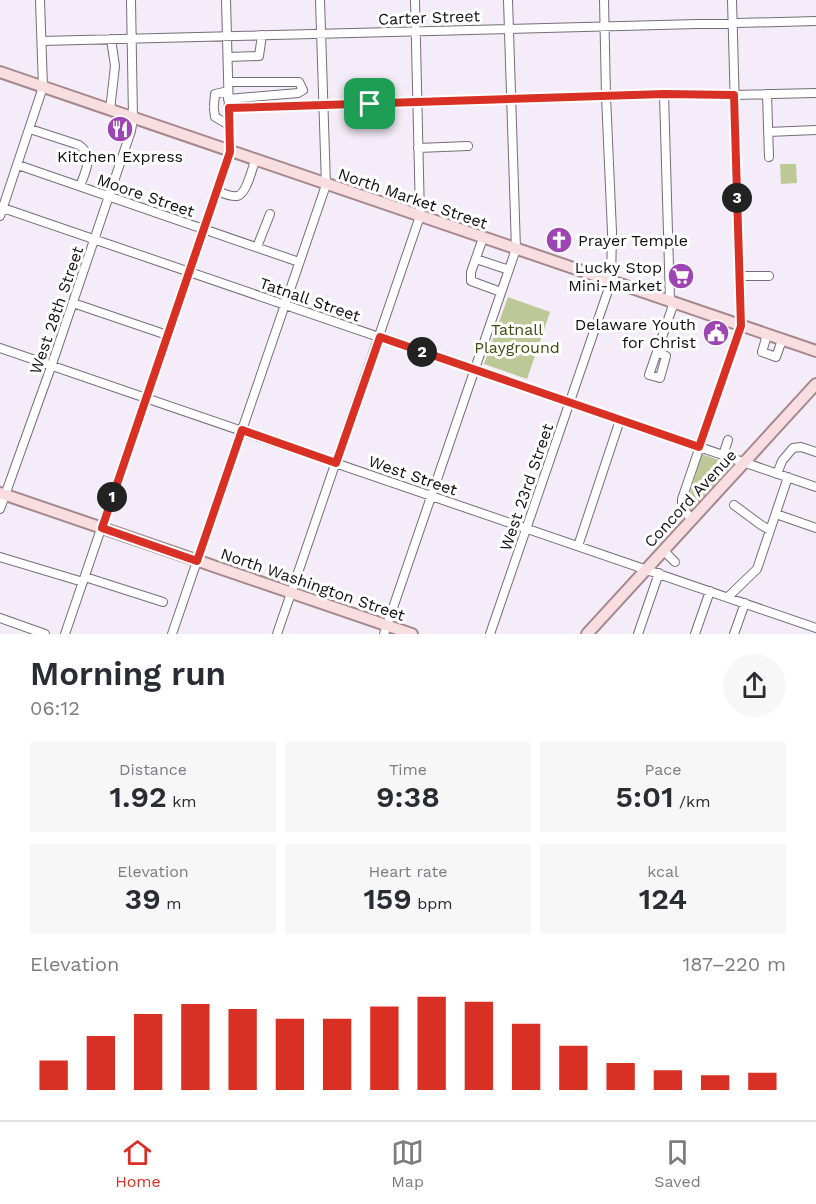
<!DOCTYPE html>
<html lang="en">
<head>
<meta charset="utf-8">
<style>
  :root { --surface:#fff; --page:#f7f7f7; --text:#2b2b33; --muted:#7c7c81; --line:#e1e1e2; --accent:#d93025 }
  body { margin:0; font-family:"Work Sans",sans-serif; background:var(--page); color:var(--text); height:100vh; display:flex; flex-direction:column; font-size:22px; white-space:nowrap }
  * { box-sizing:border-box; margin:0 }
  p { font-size:20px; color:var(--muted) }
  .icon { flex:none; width:33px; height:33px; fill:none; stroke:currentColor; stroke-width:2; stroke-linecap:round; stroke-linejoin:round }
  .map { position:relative; height:634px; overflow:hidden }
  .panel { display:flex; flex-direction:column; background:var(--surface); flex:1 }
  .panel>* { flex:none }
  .pin { position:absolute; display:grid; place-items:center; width:51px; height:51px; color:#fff; margin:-26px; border-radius:12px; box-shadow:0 3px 9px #0006 }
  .km { position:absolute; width:30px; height:30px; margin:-15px; border-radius:50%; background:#222; color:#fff; font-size:16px; line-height:30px; text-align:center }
  .round { display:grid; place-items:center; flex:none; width:63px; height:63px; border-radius:32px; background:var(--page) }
  .overview { display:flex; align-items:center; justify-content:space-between; height:102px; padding:0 30px }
  h1 { font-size:33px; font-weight:600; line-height:45px }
  .stats { display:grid; grid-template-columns:repeat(3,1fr); gap:9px; height:102px; padding:6px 30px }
  .stats div { display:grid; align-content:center; border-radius:0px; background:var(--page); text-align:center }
  .stats b { font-size:30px; font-weight:600 }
  .stats small { font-size:16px; font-weight:400 }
  .stats p { font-size:16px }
  .chart { height:168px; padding:12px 30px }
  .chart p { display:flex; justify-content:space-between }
  .chart svg { width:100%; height:108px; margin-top:6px; stroke:var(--accent); stroke-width:6 }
  .dock { display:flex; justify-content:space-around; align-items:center; height:84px; border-top:2px solid var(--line); background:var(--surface); font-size:16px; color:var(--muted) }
  .dock a { display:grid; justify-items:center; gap:3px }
  .dock .selected { color:var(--accent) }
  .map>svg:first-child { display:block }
</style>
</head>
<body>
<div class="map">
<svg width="816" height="634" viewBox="0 0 816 634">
  <rect width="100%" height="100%" fill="#f4ecf8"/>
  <path fill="#bcc997" d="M780,164H796L797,183L781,184Z
    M508,297L550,312L527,379L484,364Z
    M702,454L732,465L689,512L686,506Z"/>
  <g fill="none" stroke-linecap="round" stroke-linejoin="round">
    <defs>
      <path id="minor" d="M42,41L816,21
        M228,57L259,56L262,35
        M228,82H299L303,90L298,93L228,99
        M664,94L670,302
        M767,94L769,157
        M214,105L215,94L228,91
        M229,108L664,94L733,95L816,93
        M214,109L215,117L229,125
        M110,110L115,66L111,39
        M30,129L79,145C95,156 85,172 80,186
        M768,132L816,130
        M418,148L468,146
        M18,165L299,262
        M217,191C222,193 231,197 237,196C246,195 252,169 255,161
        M0,207L816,487
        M0,216L43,87L40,0
        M483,238L471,272V281L501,292
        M257,247L270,214
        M476,259L509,270
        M741,276H769
        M73,303L167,335
        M767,335L762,352L776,357L782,340
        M0,348L816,628
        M657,352L666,356L660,378L649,375L671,311L674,303
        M723,455L728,440
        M777,474L782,461L793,448L801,447L816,452
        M734,505L761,525L770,530
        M0,509L51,367L131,131L133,118L131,0
        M776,514L816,528
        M691,519L682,507V499L741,326L732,0
        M578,546L620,420
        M663,550L675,562
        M0,557L83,582
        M85,577L163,602
        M728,597L757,569L788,477
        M0,618L45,634
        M65,634L230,152L226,0
        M172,634L326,185L320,0
        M277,634L420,216L415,0
        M384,634L516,249L508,0
        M490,634L611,282L612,232L606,96L604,0
        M638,634L659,573
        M695,634L710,591
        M734,634L745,603"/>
      <path id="major" d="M0,72L816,351
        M0,493L412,634
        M587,634L816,384"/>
    </defs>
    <use href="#minor" stroke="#756e79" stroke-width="10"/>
    <use href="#major" stroke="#a5888c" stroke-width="14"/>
    <use href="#minor" stroke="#fff" stroke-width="8"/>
    <use href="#major" stroke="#f8dee1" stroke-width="10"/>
  </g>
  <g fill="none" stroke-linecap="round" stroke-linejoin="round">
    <defs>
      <path id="route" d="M664,94L734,95L741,326L699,447L380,337L336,463L242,430L197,561L102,528L230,152L229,108Z"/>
    </defs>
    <use href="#route" stroke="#fff" stroke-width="12"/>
    <use href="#route" stroke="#d93025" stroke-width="8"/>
  </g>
  <defs>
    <symbol id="restaurant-disc" viewBox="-11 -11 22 22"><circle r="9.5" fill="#9d46b3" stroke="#fff"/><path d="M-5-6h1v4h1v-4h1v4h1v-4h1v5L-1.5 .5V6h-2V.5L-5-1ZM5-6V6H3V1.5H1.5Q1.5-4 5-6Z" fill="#fff"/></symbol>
    <symbol id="church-disc" viewBox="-11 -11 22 22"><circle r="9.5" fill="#9d46b3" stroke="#fff"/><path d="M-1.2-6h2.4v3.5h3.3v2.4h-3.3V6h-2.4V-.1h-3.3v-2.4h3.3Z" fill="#fff"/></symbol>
    <symbol id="supermarket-disc" viewBox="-11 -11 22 22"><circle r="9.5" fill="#9d46b3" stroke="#fff"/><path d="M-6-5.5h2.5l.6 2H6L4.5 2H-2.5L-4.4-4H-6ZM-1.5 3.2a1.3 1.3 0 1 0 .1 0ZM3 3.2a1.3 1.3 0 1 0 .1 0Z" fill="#fff"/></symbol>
    <symbol id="civic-disc" viewBox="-11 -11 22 22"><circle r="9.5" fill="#9d46b3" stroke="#fff"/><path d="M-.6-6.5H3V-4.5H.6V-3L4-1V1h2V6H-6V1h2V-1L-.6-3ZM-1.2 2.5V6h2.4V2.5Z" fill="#fff"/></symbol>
  </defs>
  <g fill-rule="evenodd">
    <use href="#restaurant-disc" x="105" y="114" width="30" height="30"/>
    <use href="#church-disc" x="544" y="225" width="30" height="30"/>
    <use href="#supermarket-disc" x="666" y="261" width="30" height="30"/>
    <use href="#civic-disc" x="701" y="318" width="30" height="30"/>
  </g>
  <g text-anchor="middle" stroke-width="6" stroke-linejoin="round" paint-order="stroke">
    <g font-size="16" fill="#131014" stroke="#fff">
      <text transform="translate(429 17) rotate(-2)" y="6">Carter Street</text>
      <text transform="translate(146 195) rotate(19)" y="6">Moore Street</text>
      <text transform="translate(413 198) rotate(19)" y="6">North Market Street</text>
      <text transform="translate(310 299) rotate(19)" y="6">Tatnall Street</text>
      <text transform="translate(56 310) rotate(-71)" y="6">West 28th Street</text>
      <text transform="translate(413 475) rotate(19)" y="6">West Street</text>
      <text transform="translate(526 487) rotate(-71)" y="6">West 23rd Street</text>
      <text transform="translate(690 498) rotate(-47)" y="6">Concord Avenue</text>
      <text transform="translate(313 584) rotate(19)" y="6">North Washington Street</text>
    </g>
    <g font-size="16" fill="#131014" stroke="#fff" text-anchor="end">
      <text x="120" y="162" text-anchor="middle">Kitchen Express</text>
      <text x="578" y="246" text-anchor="start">Prayer Temple</text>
      <text x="662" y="273">Lucky Stop<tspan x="662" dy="18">Mini-Market</tspan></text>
      <text x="696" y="330">Delaware Youth<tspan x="696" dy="18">for Christ</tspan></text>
    </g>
    <g font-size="16" fill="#404c0f" stroke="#fff">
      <text x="517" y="335">Tatnall<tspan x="517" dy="18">Playground</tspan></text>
    </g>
  </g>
</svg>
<div class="pin" style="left:370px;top:104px;background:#1e9e55"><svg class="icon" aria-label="arrive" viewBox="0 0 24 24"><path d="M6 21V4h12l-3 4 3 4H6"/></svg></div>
<b class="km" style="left:112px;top:497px">1</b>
<b class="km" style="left:422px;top:352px">2</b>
<b class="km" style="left:737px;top:198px">3</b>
</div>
<section class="panel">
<div class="overview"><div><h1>Morning run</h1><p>06:12</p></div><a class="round"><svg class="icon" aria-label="share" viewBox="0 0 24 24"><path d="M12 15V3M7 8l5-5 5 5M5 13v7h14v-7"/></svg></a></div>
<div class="stats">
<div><p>Distance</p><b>1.92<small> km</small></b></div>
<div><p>Time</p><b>9:38</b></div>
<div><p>Pace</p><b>5:01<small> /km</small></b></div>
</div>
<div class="stats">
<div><p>Elevation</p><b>39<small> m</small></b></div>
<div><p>Heart rate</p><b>159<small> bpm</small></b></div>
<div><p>kcal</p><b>124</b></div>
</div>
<div class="chart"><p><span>Elevation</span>187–220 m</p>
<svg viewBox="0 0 160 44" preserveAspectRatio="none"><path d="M5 44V32M15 44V22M25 44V13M35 44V9M45 44V11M55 44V15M65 44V15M75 44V10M85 44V6M95 44V8M105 44V17M115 44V26M125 44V33M135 44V36M145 44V38M155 44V37"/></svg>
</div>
</section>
<nav class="dock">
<a class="selected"><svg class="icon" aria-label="home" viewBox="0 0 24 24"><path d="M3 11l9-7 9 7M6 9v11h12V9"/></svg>Home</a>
<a><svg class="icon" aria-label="map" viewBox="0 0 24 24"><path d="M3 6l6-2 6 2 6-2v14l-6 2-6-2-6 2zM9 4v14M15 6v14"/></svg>Map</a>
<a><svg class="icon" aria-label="saved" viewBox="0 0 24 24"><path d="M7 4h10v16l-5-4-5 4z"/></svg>Saved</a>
</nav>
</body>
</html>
